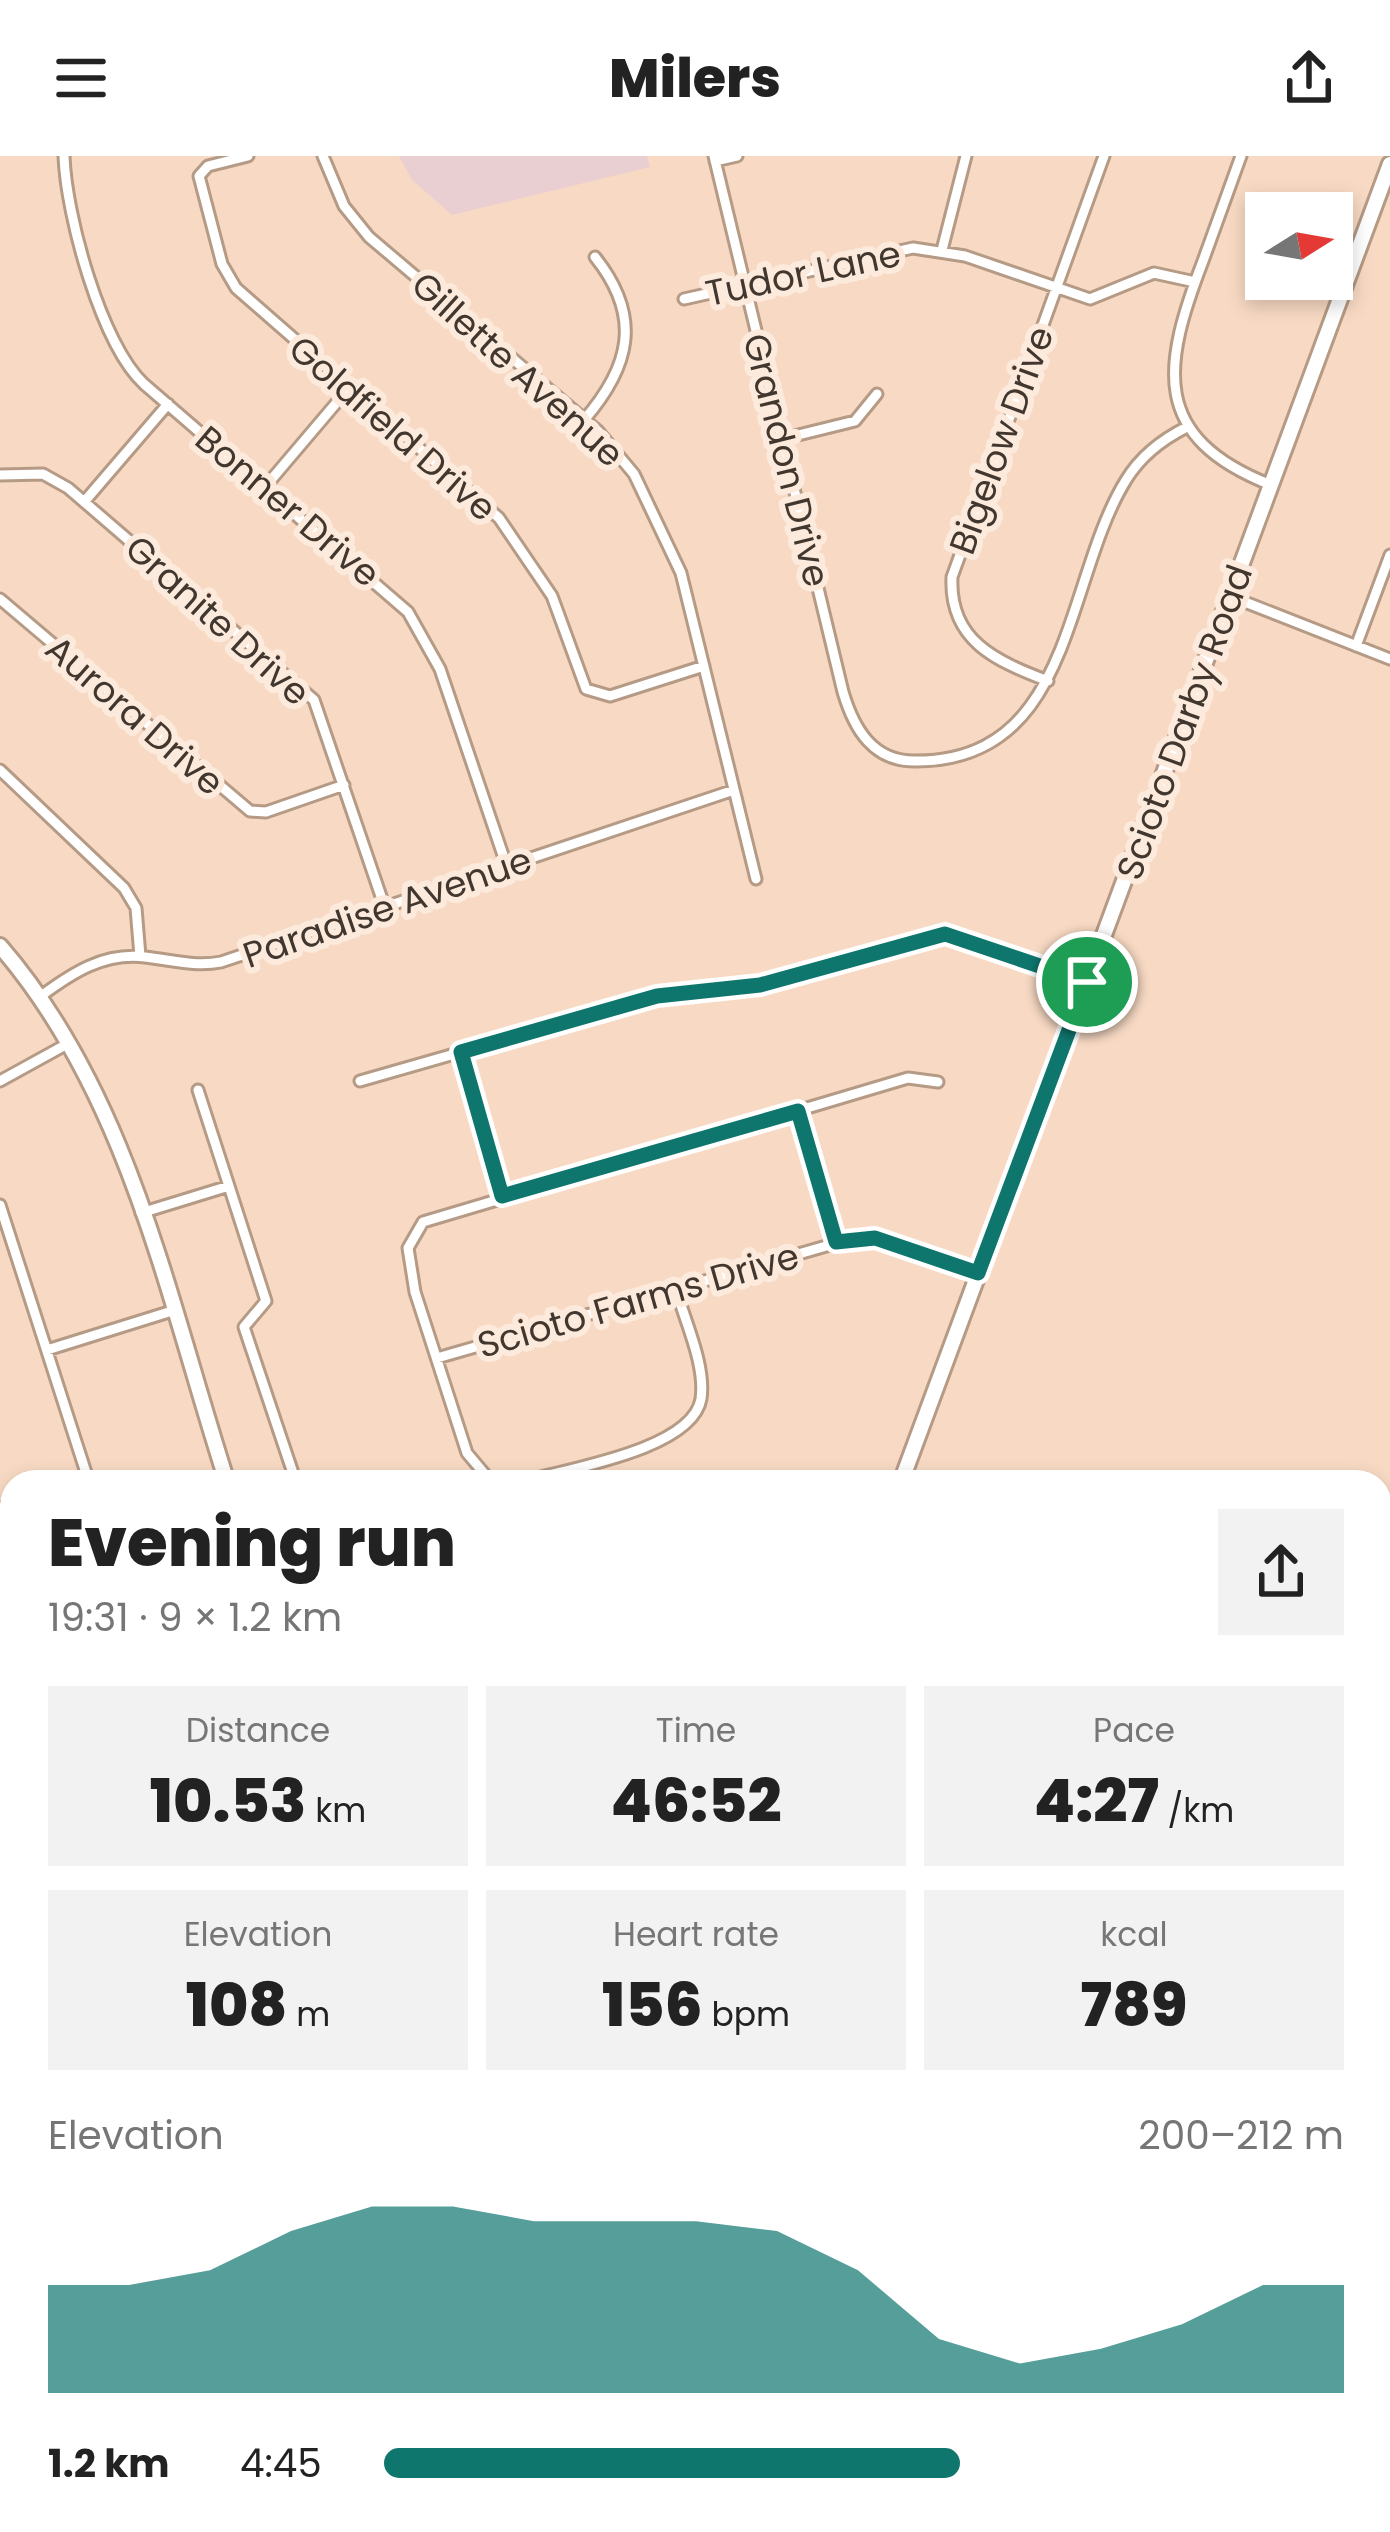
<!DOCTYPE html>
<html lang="en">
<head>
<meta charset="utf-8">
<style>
  :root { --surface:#fff; --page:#f2f2f2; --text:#222; --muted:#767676; --accent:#0f766e }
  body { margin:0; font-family:Poppins,sans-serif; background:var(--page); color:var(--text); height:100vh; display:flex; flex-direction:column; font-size:45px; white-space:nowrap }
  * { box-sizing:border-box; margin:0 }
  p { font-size:39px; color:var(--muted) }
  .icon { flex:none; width:66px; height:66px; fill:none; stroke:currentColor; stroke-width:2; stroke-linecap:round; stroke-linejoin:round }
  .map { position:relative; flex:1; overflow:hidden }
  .sheet { position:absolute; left:0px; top:1314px; width:1392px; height:1062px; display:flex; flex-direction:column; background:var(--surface); border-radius:36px 36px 0 0; box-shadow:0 6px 18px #0003 }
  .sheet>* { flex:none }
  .needle { width:78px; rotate:79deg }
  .buttons { position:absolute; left:1245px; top:36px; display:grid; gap:24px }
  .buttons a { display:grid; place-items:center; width:108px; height:108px; border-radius:0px; background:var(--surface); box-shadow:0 6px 18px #0003; font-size:60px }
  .pin { position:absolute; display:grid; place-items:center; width:102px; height:102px; color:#fff; margin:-51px; border:6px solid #fff; border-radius:50%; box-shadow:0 3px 12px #0007 }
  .round { display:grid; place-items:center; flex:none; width:126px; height:126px; border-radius:0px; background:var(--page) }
  .overview { display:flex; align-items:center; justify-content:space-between; height:204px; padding:0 48px }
  h1 { font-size:66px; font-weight:800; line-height:90px }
  .stats { display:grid; grid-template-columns:repeat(3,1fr); gap:18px; height:204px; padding:12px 48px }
  .stats div { display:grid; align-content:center; border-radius:0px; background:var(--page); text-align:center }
  .stats b { font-size:60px; font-weight:800 }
  .stats small { font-size:33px; font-weight:400 }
  .stats p { font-size:33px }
  .chart { height:336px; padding:24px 48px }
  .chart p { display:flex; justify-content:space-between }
  .chart svg { width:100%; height:216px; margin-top:12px; fill:var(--accent); opacity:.7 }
  ul { padding:0 48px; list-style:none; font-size:39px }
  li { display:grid; grid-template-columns:192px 144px 1fr; align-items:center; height:90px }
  li i { height:30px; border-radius:15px; background:var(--accent) }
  header { display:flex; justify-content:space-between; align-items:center; height:156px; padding:0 48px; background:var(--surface); font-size:54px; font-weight:800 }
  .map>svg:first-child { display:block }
</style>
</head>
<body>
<header><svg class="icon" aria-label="menu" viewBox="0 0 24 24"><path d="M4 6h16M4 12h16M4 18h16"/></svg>Milers<svg class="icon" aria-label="share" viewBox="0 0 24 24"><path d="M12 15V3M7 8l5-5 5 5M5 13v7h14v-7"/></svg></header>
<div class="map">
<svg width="1390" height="2376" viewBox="0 0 1390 2376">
  <rect width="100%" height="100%" fill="#f8dac4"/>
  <path fill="#f1ceb2" d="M12,2250V2364H631L627,2376H0V2254Z"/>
  <path fill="#eacfd2" d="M399,0H647L650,11L452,59L412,24Z"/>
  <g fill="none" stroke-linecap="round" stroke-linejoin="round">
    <defs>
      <path id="street" d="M64,0C66,59 101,188 144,228L408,456L440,513L507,711
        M248,0L208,10L199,20L222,108L236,132L499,362L552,440L586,533L610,540L704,510
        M323,0L344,50L369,81L598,275L634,318L681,417L756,723
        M714,0L843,536C854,573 873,606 916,605C1074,605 1064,424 1126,324C1140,301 1163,283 1187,271
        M1241,0C1228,35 1216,70 1203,105C1163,209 1149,281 1271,329
        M715,5L737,0
        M942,94L966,0
        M684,143L913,92L965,100L1090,143L1154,117L1195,126
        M584,264C630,211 643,161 595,101
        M782,283L855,265L877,238
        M0,319L43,318L68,332L314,544L385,752
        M265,331L349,232
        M84,346L168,248
        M1232,441L1390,503
        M0,443L250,655L266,656L344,629
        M1356,490L1390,399
        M1048,525C996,505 949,485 952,421L1104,0
        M0,614L124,732L136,752L140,800
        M41,840C72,817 104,796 145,801C172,804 195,811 221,806L734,634
        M461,896L502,1040
        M0,925L69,887
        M360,925L657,840L761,829L945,778L1087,827
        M198,934L266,1145L244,1171L296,1326
        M798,955L836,1086
        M0,1049L89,1326
        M141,1057L229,1030
        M47,1194L172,1155
        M437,1202L854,1082L897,1087L978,1117
        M312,1326H319
        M501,1326L488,1322L467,1297L415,1136L408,1092L423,1066L908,922L938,926
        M521,1326C566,1313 692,1294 701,1243C706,1209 685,1166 676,1133
        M0,1352L12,1348
        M0,1469L12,1506
        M0,1730L12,1726
        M1380,1976L1390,1972
        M0,2034L12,2071
        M1380,2154L1390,2134
        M0,2181L12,2177
        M1380,2260L1390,2287
        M192,2364L196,2376
        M812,2364L837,2376
        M1002,2364L1006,2376
        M1145,2364L1149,2376
        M1281,2364L1286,2376
        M803,2376L808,2364"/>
      <path id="secondary" d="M0,790C129,939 168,1143 227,1326
        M901,1326L1390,8
        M0,1818L12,1814
        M1380,1834L1390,1831
        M700,2376L706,2364"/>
    </defs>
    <use href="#street" stroke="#b59a85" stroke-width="15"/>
    <use href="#secondary" stroke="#b59a85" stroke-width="20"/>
    <use href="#street" stroke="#fff" stroke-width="9"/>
    <use href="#secondary" stroke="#fff" stroke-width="14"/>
  </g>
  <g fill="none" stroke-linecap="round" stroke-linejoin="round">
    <defs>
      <path id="route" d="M945,778L1087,826L978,1117L875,1082L836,1086L798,955L502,1040L461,896L657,840L760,829Z"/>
    </defs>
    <use href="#route" stroke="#fff" stroke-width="24"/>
    <use href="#route" stroke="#0f766e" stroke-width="15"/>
  </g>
  <g text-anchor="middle" stroke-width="12" stroke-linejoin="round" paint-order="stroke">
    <g font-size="36" fill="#42372e" stroke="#fceadd">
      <text transform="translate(803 117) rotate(-12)" y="13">Tudor Lane</text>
      <text transform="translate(518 213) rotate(42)" y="13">Gillette Avenue</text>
      <text transform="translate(393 272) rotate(41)" y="13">Goldfield Drive</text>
      <text transform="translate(1001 284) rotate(-70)" y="13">Bigelow Drive</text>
      <text transform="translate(787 304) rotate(76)" y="13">Grandon Drive</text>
      <text transform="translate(288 350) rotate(40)" y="13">Bonner Drive</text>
      <text transform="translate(218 464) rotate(42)" y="13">Granite Drive</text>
      <text transform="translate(135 559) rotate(41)" y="13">Aurora Drive</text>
      <text transform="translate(1184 566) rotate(-70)" y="13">Scioto Darby Road</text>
      <text transform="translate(387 751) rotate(-19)" y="13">Paradise Avenue</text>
      <text transform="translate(638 1144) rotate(-16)" y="13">Scioto Farms Drive</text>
    </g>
  </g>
</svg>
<div class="buttons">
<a><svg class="needle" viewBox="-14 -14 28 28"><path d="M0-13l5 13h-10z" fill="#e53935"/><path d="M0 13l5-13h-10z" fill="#767676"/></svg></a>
</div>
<div class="pin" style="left:1087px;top:826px;background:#1e9e55"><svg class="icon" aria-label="arrive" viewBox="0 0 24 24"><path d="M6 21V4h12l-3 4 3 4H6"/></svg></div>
<section class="sheet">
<div class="overview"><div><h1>Evening run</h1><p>19:31 · 9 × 1.2 km</p></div><a class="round"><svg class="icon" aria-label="share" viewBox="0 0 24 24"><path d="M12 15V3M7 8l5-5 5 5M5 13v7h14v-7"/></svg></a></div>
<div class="stats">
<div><p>Distance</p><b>10.53<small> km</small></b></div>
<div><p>Time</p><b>46:52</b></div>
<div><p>Pace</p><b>4:27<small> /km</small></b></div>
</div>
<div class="stats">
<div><p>Elevation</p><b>108<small> m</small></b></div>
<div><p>Heart rate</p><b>156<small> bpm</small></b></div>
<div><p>kcal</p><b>789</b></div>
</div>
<div class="chart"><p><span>Elevation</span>200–212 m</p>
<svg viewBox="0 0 160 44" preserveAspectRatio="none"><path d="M0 44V22L10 22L20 19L30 11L40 6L50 6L60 9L70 9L80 9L90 11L100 19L110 33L120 38L130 35L140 30L150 22L160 22V44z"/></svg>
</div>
<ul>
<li><b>1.2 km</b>4:45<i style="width:60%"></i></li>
</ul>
</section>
</div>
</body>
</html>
